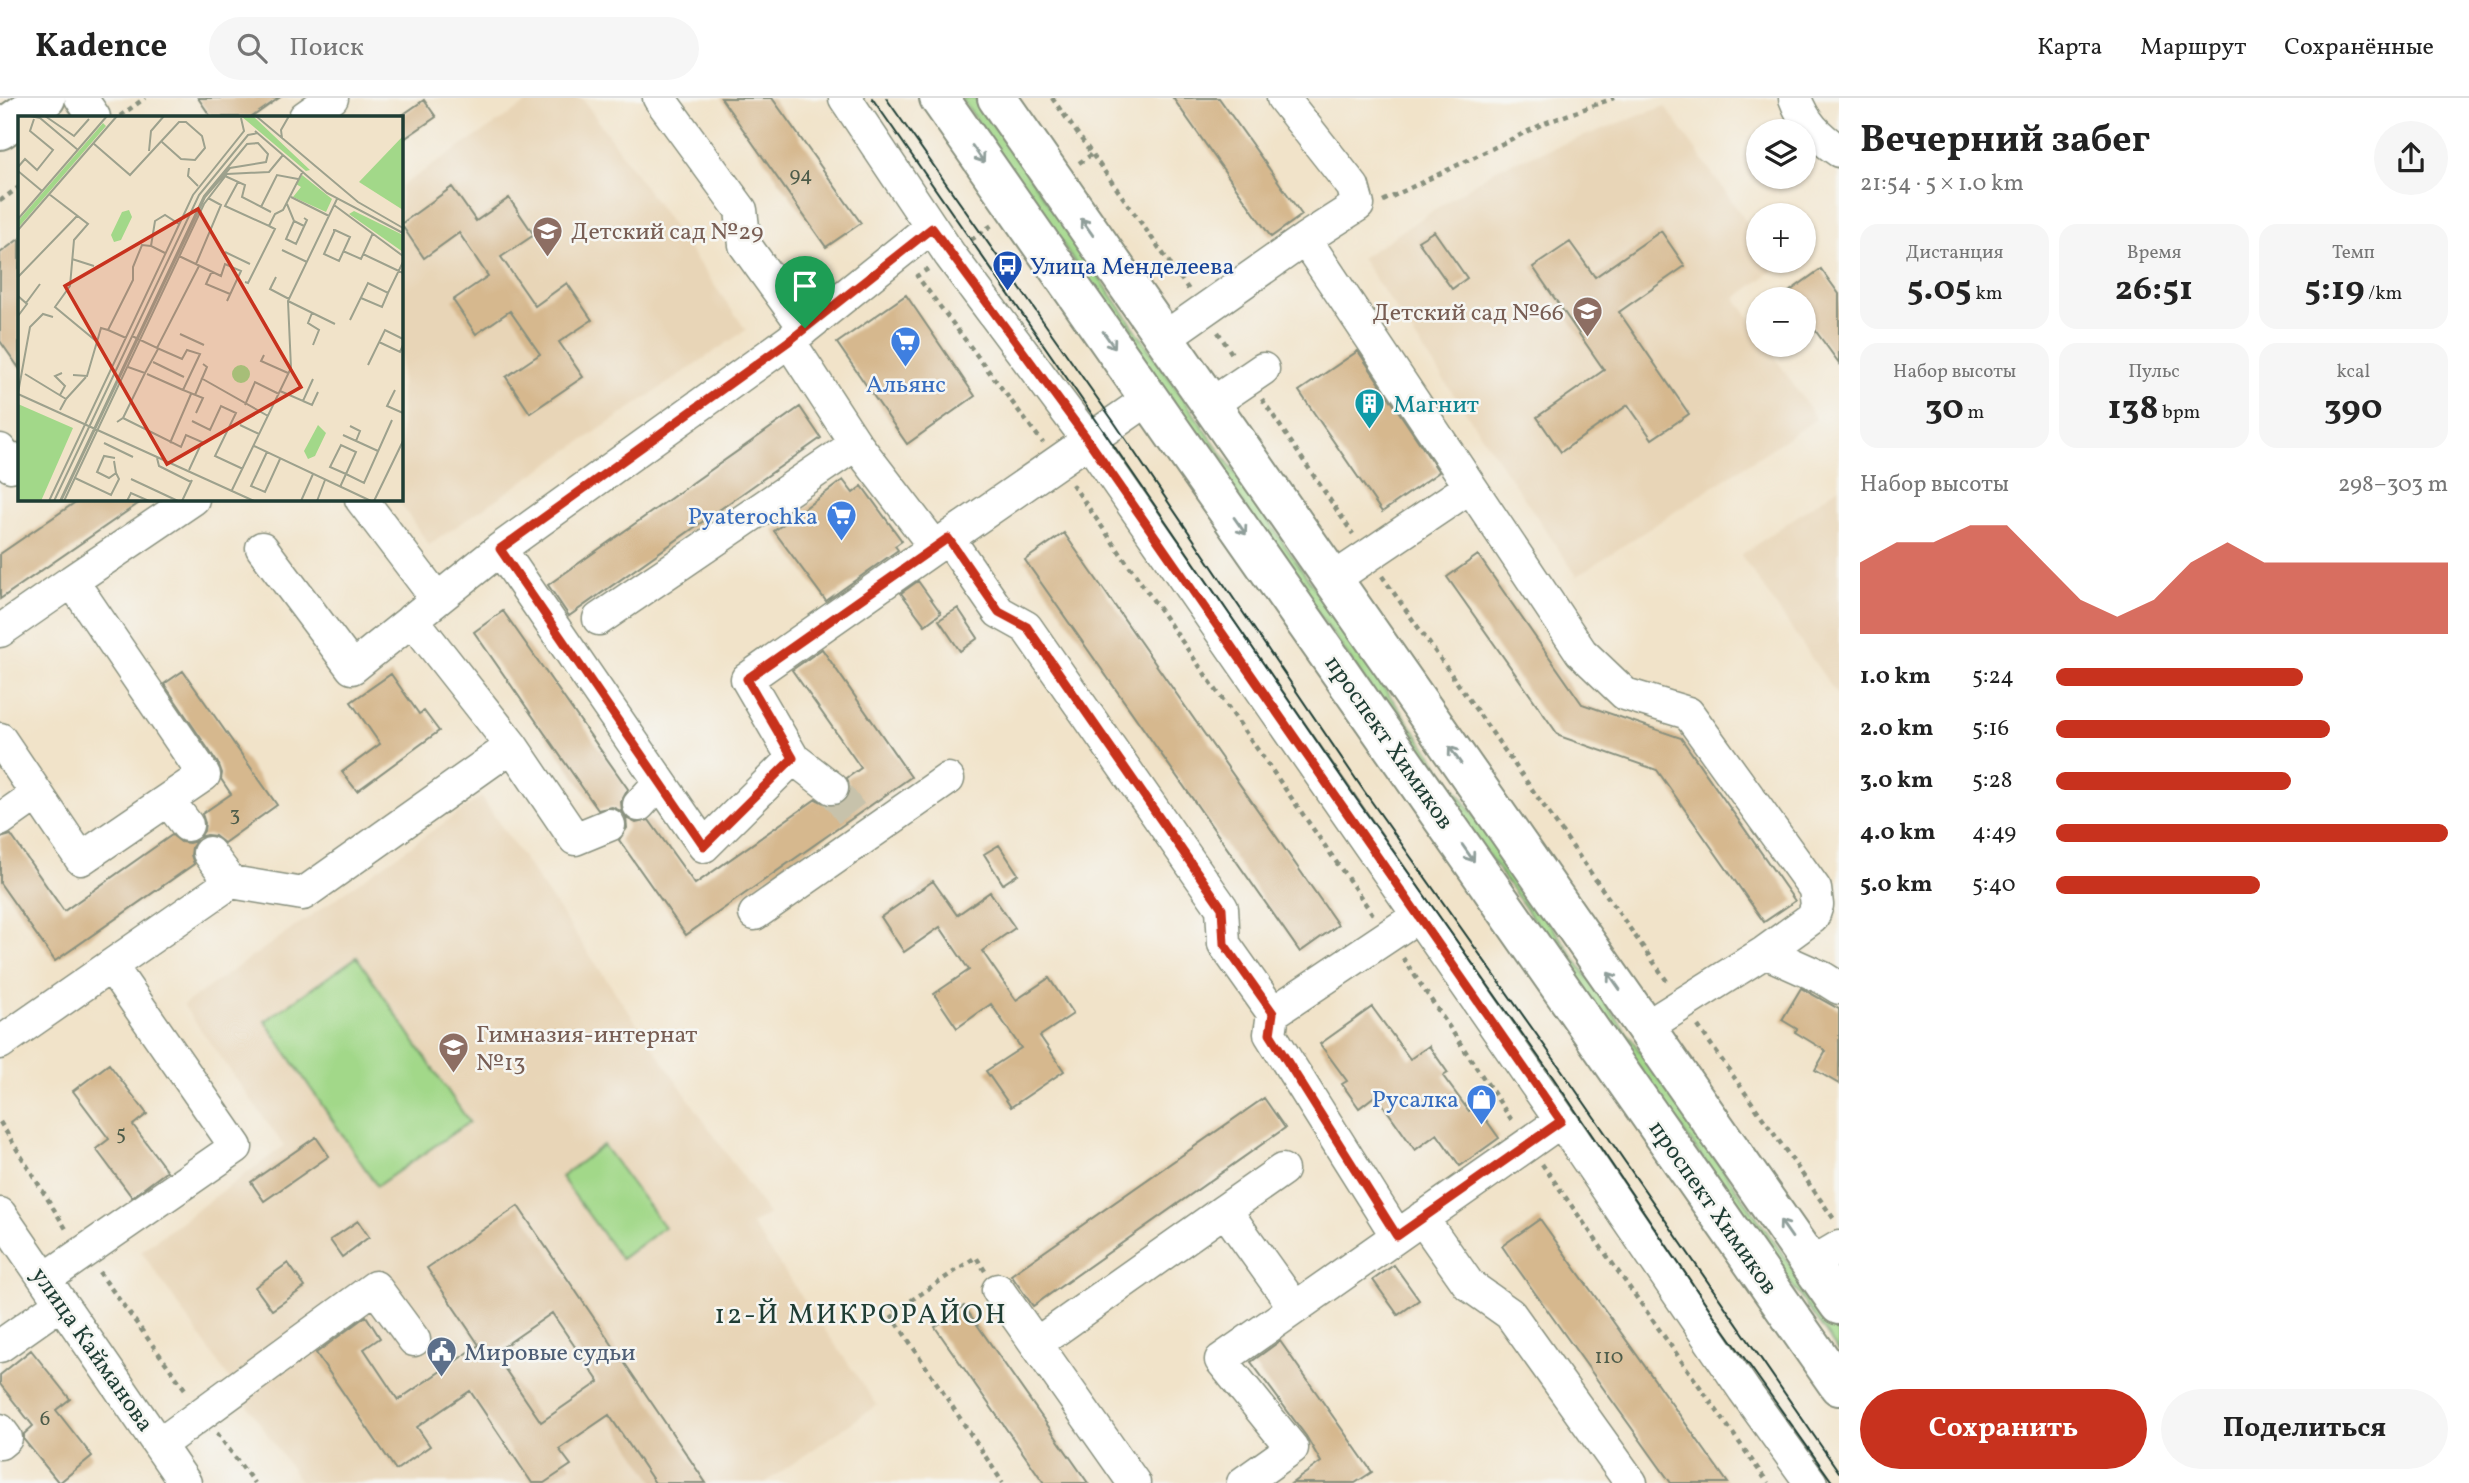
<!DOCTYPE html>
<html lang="ru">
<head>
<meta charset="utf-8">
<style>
  :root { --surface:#fff; --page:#f6f6f6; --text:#222; --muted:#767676; --line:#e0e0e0; --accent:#c8321e }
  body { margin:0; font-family:Vollkorn,serif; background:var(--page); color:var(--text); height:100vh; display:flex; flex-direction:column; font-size:26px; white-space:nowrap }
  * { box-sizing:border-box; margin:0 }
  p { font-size:23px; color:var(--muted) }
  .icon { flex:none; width:38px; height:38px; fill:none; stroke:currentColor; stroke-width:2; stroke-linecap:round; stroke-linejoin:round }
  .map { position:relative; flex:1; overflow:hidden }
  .drawer { display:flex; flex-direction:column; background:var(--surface); width:630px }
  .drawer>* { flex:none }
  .controls { position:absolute; left:1746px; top:21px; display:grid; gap:14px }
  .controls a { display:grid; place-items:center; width:70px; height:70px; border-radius:50%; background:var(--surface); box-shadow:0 2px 5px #0004; font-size:35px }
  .pin { position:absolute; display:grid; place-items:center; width:60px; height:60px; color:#fff; margin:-72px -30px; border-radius:50% 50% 50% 0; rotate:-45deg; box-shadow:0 0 7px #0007 }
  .pin .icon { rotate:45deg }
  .round { display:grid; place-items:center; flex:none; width:74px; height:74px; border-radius:37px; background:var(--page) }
  .summary { display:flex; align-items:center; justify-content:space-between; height:119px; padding:0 21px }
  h1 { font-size:38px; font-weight:700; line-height:52px }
  .figures { display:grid; grid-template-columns:repeat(3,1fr); gap:10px; height:119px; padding:7px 21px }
  .figures div { display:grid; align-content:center; border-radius:18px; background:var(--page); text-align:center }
  .figures b { font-size:35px; font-weight:700 }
  .figures small { font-size:19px; font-weight:400 }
  .figures p { font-size:19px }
  .chart { height:196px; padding:14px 21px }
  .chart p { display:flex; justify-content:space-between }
  .chart svg { width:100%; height:126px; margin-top:7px; fill:var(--accent); opacity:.7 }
  .action { display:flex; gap:14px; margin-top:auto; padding:14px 21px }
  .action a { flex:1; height:80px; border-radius:42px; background:var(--accent); color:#fff; font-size:28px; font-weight:700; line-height:80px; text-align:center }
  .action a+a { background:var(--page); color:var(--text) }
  ul { padding:0 21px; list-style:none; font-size:23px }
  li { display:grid; grid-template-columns:112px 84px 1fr; align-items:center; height:52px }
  li i { height:18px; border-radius:9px; background:var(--accent) }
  header { display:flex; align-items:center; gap:42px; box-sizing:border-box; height:98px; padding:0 35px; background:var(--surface); border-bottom:2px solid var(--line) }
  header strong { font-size:33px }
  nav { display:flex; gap:38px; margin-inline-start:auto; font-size:24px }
  .search { width:490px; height:63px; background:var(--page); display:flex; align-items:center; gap:18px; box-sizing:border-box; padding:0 24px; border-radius:38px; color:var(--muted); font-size:26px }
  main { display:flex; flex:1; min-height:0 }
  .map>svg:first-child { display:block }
</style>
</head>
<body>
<header>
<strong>Kadence</strong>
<div class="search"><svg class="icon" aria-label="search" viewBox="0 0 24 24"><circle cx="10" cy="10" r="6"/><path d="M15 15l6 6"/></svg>Поиск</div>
<nav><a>Карта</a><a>Маршрут</a><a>Сохранённые</a></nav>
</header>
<main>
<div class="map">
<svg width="1839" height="1385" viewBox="0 0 1839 1385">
  <rect width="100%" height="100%" fill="#f6f6f2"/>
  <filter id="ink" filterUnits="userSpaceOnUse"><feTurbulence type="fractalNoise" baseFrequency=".0143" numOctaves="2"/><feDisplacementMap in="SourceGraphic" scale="14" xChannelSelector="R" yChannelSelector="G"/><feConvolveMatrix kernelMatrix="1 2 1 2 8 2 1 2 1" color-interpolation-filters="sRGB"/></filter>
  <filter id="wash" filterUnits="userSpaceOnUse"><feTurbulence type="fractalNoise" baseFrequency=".00686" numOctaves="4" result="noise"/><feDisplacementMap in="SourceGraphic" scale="28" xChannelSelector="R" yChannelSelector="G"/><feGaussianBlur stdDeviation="1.57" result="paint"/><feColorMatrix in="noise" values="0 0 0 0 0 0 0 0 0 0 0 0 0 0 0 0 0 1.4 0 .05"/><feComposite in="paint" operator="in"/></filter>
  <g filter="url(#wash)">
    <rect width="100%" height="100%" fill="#f1e3c9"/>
    <path fill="#e8d5b7" d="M535,0H582L746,232L429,447L397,401H401V88Z
      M1665,8L1759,142V163H1773L1778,169L1736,200L1759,234V247H1767L1816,321L1577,478L1361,160L1498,70Z
      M1839,389V600L1741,457Z
      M481,699L768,1116L752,1127L877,1307L765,1385H301L141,1153L284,1048L183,907Z"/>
    <path fill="#a2d889" stroke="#608a5e" stroke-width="2" d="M961,0H975L1366,564L1839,1236V1254L1356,570Z
      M357,859L469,1024L377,1088L265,923Z
      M603,1047L664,1129L621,1161L561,1079Z"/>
    <g id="blocks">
      <path fill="#d6b88e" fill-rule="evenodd" d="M198,0H279L252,19H211Z
        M721,0H772L861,125L826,149Z
        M1173,0H1219L1302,117L1271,139Z
        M424,2L436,19L401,43V18Z
        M452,89L476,123L509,100L534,137L501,159L535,208L567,185L592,222L559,244L583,279L530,315L506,279L540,256L510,213L476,236L453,202L488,178L459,135L424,160L401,126Z
        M1434,133L1467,180L1452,191L1418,143Z
        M1661,133L1685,168L1619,214L1689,316L1652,341L1628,307L1561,354L1537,319L1604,272L1533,169L1570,144L1595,179Z
        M19,141V270L0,243V155Z
        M1821,171L1839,196V265L1804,217V201H1779Z
        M906,197L975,298L907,346L837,245Z
        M1358,253L1439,374L1382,414L1299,293Z
        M800,309L821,340L569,518L548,487Z
        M843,382L853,395L862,388L902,443L895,448L898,452L826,503L774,433Z
        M80,401H145L0,501V456Z
        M1064,435L1338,827L1300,854L1025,462Z
        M1478,457L1582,606L1681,640L1795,803L1764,824L1657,672L1559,638L1447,479Z
        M918,483L941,515L925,527L901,495Z
        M958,510L978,540L960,553L939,522Z
        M503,513L628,691L621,704L622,713L626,720L636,725L649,722L695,786L816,701L830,708L840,707L847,701L850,692L847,680L861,670L792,572L822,551L911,679L686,837L619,742L627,730L626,719L621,713L612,709L598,712L474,534Z
        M183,573L277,707L224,745L215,738L207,737L200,739L204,733L205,725L202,716L231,696L221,681L222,675L219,667L164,586Z
        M391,576L419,616L424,613L439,633L357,693L342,674L380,646L351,604Z
        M11,737L64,813L172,737L181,744L189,745L196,743L192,749L191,757L194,766L55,863L0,785V740Z
        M999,747L1018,776L1003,786L984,756Z
        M933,783L957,817L990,794L1015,830L982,853L1016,902L1049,880L1073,916L1040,938L1064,973L1011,1009L986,973L1021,950L991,906L957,930L934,896L969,872L940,829L904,854L881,819Z
        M1801,890L1839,911V986L1815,972L1826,953L1795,934L1797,931L1782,922Z
        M1372,909L1410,961L1429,948L1448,975L1443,978L1469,1013L1476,1008L1499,1040L1460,1068L1437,1036L1415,1052L1376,997L1359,1010L1342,986L1347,983L1320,946Z
        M109,966L147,1016L133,1027L167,1073L132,1099L96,1051L109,1041L73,993Z
        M1264,1000L1285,1030L1033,1208L1011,1177Z
        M316,1039L329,1058L264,1103L251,1084Z
        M518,1108L706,1385H655L609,1317L559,1351L571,1367L544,1385H532L470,1293L417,1329L430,1348L396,1372L316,1255L366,1218L380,1240L364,1251L398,1302L479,1247L427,1170ZM552,1215L599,1284L541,1324L494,1255Z
        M1540,1121L1728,1385H1671L1515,1167L1502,1148Z
        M358,1123L369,1139L342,1159L330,1142Z
        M288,1165L305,1189L272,1212L255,1189Z
        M1394,1167L1419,1202L1398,1217L1373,1182Z
        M964,1208L1088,1385H1044L935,1229Z
        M1280,1243L1372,1374L1355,1385H1292L1321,1364L1306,1338L1251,1264Z
        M31,1252L70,1301L56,1312L92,1358L59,1385L24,1342V1336L33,1328L0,1286V1277Z"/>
    </g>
  </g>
  <g filter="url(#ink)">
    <use href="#blocks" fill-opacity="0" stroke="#88907e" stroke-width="2"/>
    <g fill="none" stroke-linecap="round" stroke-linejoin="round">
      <path stroke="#c7c2ab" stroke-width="32" stroke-dasharray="32 16" stroke-linecap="butt" d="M832,690L854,719"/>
      <defs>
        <path id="minor" d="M81,0L94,19
          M659,0L741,112L745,147L805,230L931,129
          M845,0L950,157L1088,342L1561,1023L1744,1292L1811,1385
          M1283,0L1353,89L1358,107L1305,141
          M1795,0C1804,25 1817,38 1839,53
          M305,19L332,0
          M804,231L789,243L856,346L935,449
          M1164,240L1305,141L1581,554L1625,596L1688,615L1815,791L1817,807L1813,819L1765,854
          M1150,300L948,440L999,514L1026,529L1222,810L1224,846L1273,915L1270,936L1397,1138
          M1210,307L1263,271
          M0,352L11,368L19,362
          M361,401L437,501
          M262,450L352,570L500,451L704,748L793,660L747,581L948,440
          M500,451L789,243
          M1332,482L1470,389
          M412,521L512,648L575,741L609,727
          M599,521L856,346
          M0,533L72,483
          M0,641L81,761L204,677L72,483L193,401
          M793,660L832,690
          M168,702L187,727
          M639,707L660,684
          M0,722L37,696
          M209,755L231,784
          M755,816L948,681
          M1273,915L1418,818
          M1646,929L1765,854L1823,880L1839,890
          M0,945L231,784L303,796L512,648
          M1225,1112L1282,1072
          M0,1116L185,1385
          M1422,1120L1469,1187L1510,1216L1631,1385
          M1810,1166L1839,1149
          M45,1181L236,1049L111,868
          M998,1192L1134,1385
          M1036,1246L1225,1112L1295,1210
          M0,1248L61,1205
          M0,1332L6,1340L0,1345
          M159,1347L375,1189L414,1242
          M1243,1385L1292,1350L1221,1262L1561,1023"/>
        <path id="major" d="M939,0L1839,1288
          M997,0L1839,1207
          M0,32L46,0"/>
      </defs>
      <use href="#minor" stroke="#88907e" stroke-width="35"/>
      <use href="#major" stroke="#88907e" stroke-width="42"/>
      <path stroke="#88907e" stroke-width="4.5" stroke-dasharray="5 5" stroke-linecap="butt" d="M1052,0L1189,192
        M120,18L145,0
        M1079,65L1091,57
        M0,103L19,89
        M1383,103L1545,25L1614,0
        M971,142L992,127
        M928,171L917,178L1043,345
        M1218,234L1234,259
        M1262,301L1353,436
        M1072,386L1374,818
        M1382,478L1669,886
        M1403,860L1513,1024
        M1698,928L1836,1124
        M0,1024L68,1134
        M1542,1066L1768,1385
        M985,1173L976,1159L891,1216L1003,1385
        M99,1174L187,1294
        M217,1335L254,1385"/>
      <use href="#minor" stroke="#fff" stroke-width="32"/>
      <use href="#major" stroke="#fff" stroke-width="38"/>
      <path stroke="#1f3d34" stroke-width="2" d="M872,0L1103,332L1355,699L1552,978L1713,1216L1833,1385
        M886,0L1114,324L1364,693L1561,971L1839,1374"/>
    </g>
    <defs><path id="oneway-shaft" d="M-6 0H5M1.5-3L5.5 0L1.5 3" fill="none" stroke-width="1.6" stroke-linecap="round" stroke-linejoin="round" transform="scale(1.75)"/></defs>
    <g stroke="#8f9e9a">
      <use href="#oneway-shaft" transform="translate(978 56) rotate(55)"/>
      <use href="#oneway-shaft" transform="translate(1087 129) rotate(-125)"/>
      <use href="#oneway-shaft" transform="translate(1109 242) rotate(55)"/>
      <use href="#oneway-shaft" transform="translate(1240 428) rotate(55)"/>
      <use href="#oneway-shaft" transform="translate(1455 657) rotate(-125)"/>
      <use href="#oneway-shaft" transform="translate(1468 755) rotate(55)"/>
      <use href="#oneway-shaft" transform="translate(1614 883) rotate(-125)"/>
      <use href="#oneway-shaft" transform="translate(1786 1131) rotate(-125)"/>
    </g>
  </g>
  <g fill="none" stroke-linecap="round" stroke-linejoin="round" filter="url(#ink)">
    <defs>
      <path id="route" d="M932,130L1088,342L1561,1023L1397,1138L1270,936L1273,915L1224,846L1222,810L1027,529L999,514L948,440L747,581L793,660L704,748L500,451L789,243Z"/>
    </defs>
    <use href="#route" stroke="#fff" stroke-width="14"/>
    <use href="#route" stroke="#c8321e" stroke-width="9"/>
  </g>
  <defs>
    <symbol id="school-pin" viewBox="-11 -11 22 30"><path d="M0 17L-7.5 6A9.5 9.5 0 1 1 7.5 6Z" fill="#8d6e63" stroke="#f6f6f2"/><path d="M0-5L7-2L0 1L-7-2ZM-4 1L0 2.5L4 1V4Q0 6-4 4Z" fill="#fff"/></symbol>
    <symbol id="bus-pin" viewBox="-11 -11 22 30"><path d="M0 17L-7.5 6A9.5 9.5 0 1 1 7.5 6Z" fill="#1a4fb4" stroke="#f6f6f2"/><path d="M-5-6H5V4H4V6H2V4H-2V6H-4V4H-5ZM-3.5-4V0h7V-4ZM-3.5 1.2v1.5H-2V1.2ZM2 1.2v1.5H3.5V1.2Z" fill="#fff"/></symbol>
    <symbol id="supermarket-pin" viewBox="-11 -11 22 30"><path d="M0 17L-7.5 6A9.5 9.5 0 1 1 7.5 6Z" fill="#3f7fe0" stroke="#f6f6f2"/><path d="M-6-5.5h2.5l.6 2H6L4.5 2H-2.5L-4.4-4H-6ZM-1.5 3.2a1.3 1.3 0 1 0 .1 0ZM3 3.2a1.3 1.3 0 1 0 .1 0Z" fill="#fff"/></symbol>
    <symbol id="building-pin" viewBox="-11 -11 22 30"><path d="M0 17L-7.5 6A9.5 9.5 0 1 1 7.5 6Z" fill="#0f9aa8" stroke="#f6f6f2"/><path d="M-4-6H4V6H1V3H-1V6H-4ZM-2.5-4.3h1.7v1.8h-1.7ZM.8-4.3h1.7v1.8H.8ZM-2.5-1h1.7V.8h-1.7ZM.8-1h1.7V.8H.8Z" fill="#fff"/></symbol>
    <symbol id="shop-pin" viewBox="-11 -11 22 30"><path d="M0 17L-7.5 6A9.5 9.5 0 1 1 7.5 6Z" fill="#3f7fe0" stroke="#f6f6f2"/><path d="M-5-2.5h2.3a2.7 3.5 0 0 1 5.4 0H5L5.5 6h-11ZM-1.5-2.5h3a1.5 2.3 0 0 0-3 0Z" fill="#fff"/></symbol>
    <symbol id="civic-pin" viewBox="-11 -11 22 30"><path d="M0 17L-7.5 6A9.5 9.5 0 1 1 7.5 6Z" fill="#5c6f8a" stroke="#f6f6f2"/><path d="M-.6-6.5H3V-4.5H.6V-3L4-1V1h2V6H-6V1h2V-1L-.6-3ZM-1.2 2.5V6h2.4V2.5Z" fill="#fff"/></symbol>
  </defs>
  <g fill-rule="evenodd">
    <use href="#school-pin" x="530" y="116" width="35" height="47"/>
    <use href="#bus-pin" x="990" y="150" width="35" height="47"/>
    <use href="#school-pin" x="1570" y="196" width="35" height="47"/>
    <use href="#supermarket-pin" x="888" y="226" width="35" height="47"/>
    <use href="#building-pin" x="1352" y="288" width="35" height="47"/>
    <use href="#supermarket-pin" x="824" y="400" width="35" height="47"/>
    <use href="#school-pin" x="436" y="932" width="35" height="47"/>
    <use href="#shop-pin" x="1464" y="984" width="35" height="47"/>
    <use href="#civic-pin" x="424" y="1236" width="35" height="47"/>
  </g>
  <g text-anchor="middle" stroke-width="5" stroke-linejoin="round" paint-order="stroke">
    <g font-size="21" fill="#4d5c4a">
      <text x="801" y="83">94</text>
      <text x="235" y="722">3</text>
      <text x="121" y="1041">5</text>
      <text x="1609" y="1265">110</text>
      <text x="45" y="1327">6</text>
    </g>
    <g font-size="24" fill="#785e54" stroke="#f6f6f2" text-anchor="start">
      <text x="571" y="141">Детский сад №29</text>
      <text x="1564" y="222" text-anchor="end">Детский сад №66</text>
      <text x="476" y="944">Гимназия-интернат<tspan x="476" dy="28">№13</tspan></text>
    </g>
    <g font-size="24" fill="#164399" stroke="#f6f6f2" text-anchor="start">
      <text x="1030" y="176">Улица Менделеева</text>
    </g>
    <g font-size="24" fill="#366cbe" stroke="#f6f6f2" text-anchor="end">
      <text x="906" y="294" text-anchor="middle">Альянс</text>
      <text x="818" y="426">Pyaterochka</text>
      <text x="1459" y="1009">Русалка</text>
    </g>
    <g font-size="24" fill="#0d838f" stroke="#f6f6f2" text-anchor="start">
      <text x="1393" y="314">Магнит</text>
    </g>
    <g font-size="24" fill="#1f3d34" stroke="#f6f6f2">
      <text transform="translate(1390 644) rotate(55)" y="8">проспект Химиков</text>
      <text transform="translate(1714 1109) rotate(55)" y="8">проспект Химиков</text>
      <text transform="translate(93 1251) rotate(55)" y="8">улица Кайманова</text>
    </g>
    <g font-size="24" fill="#4e5e75" stroke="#f6f6f2" text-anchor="start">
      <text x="464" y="1262">Мировые судьи</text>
    </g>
    <g font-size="28" letter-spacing="2" fill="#1f3d34" stroke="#f6f6f2">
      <text x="861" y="1225">12-Й МИКРОРАЙОН</text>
    </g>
  </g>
  <g transform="translate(18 18)">
    <rect width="385" height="385" fill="#f1e3c9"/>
    <path d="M223,0H235L292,54L288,55ZM85,7L88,10L0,112V105ZM385,20V94L341,66ZM284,59L314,83L308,96L275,81L283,71L278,68ZM111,94L114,101L103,124L96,126L93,119L104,96ZM336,95L385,119V136L331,98ZM214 258a9 9 0 1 1 18 0a9 9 0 1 1-18 0ZM0,288L55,312L23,385H0ZM300,309L308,317L297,340L290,343L286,335Z" fill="#a2d889"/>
    <path fill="none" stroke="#9da18d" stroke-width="2" d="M12,0L22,2L60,34M27,0L56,20L71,3M238,0L340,86L385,112M237,15L309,77L385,117M264,22L263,14L271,0M75,27L112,59L161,6H168L184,20L187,32L177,44L163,43L144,26M131,35L133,15L146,0M0,51L7,43L19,54L35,34L12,15L16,3M171,52L170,60L180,70M0,55L24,75M207,60L227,69L224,81L253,96M220,66L207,90L251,110L257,98L265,94L285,55M31,78L70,108L56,124L52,170L37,191L78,225M273,81L311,100M269,88L276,105L286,110M316,89L385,140M243,91L259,59L280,63M0,103L89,0M276,105L268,123L278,128L289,104L286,102M0,114L99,0M315,114H317L332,121L321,145L306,138L317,114M264,134L289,146M325,135L343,143L355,117M207,136L232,148M147,137L133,130L137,105L147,99L161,108M345,138L385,157M161,140L203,160L207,148L223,155L209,185M54,143L76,150M178,148L203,89L190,82M194,155L188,168L212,178M0,161L59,100M258,161L252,173L271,183M227,166L230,167L257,113L251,110M0,180L9,188L0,200M343,182L364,191L370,177M270,185L317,208M8,187L22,168M294,197L290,207L301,214L295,229M332,204L350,167L370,177L385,146M162,218L186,229M114,220L139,232L181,150M108,222L90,214L115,164V151L124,129L133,130M361,226L382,236L385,229M139,232L164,243L169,234L182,238L165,274L185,282L178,297M246,239L243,245L270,257M135,246L166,261M350,249L367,214L385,223M127,257L140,233M7,258L48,283L42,294M129,258L165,274M55,259L69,260L83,212L90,214M183,262L250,300M377,274L369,290L385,297M262,275L285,285L295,263M0,277L12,211L25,198L35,201M0,278L236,385M42,279L47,270L37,260L44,257M177,279L189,251L185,248M48,283L68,261M285,285L294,289L300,276M227,289L237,266L261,278M105,302L127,257L110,251M174,305L192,314L203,290L218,297L197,340L225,353M99,306L105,302L163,331L168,319L184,326L171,354M222,309L241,318M332,310L342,315L338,325M325,319L360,335M86,327L115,341M152,327L173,278M236,330L353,385M249,336L233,370L247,376L262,343M139,342L141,350L173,366M96,345L98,357L91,362L79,356L86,340L97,342M57,362L93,379L101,363L98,357M113,363L160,385M322,371L328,358L338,336L323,329L312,351L328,358L346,367L374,304M214,374L273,252L270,185L319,83M31,385L175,79L226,15L223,2M36,385L181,79L230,19L240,17M42,385L186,80L229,28L240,27L250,38L248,46L212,52L187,81L43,385M46,385L186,88L209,58L251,56L265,39M109,385L113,377L131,385M164,385L174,364M283,385L295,358M299,385L307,364M356,385L385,325"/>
    <path fill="#c8321e" fill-opacity="0.15" stroke="#c8321e" stroke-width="3.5" d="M180,93L283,271L149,348L47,170Z"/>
    <rect width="385" height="385" fill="none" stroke="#1f3d34" stroke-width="3.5"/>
  </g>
</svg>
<div class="controls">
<a><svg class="icon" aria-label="layers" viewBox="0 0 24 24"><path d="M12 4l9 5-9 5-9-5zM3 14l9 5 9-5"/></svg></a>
<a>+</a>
<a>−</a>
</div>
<div class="pin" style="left:805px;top:230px;background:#1e9e55"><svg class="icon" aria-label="arrive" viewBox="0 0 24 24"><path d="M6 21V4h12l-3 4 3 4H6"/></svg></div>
</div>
<section class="drawer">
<div class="summary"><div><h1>Вечерний забег</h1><p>21:54 · 5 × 1.0 km</p></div><a class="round"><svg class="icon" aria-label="share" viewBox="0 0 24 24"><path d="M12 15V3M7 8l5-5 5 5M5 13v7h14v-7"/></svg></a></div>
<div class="figures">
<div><p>Дистанция</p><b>5.05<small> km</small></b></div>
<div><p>Время</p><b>26:51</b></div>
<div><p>Темп</p><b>5:19<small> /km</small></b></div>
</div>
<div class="figures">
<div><p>Набор высоты</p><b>30<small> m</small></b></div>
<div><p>Пульс</p><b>138<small> bpm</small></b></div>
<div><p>kcal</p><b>390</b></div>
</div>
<div class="chart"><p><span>Набор высоты</span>298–303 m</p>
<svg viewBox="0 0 160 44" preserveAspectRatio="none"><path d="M0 44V19L10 12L20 12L30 6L40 6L50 19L60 32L70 38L80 32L90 19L100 12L110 19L120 19L130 19L140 19L150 19L160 19V44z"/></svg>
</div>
<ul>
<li><b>1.0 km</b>5:24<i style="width:63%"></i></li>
<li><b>2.0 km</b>5:16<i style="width:70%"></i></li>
<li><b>3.0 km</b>5:28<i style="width:60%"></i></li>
<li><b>4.0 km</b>4:49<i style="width:100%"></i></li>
<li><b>5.0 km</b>5:40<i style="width:52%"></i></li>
</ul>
<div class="action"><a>Сохранить</a><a>Поделиться</a></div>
</section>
</main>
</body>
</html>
